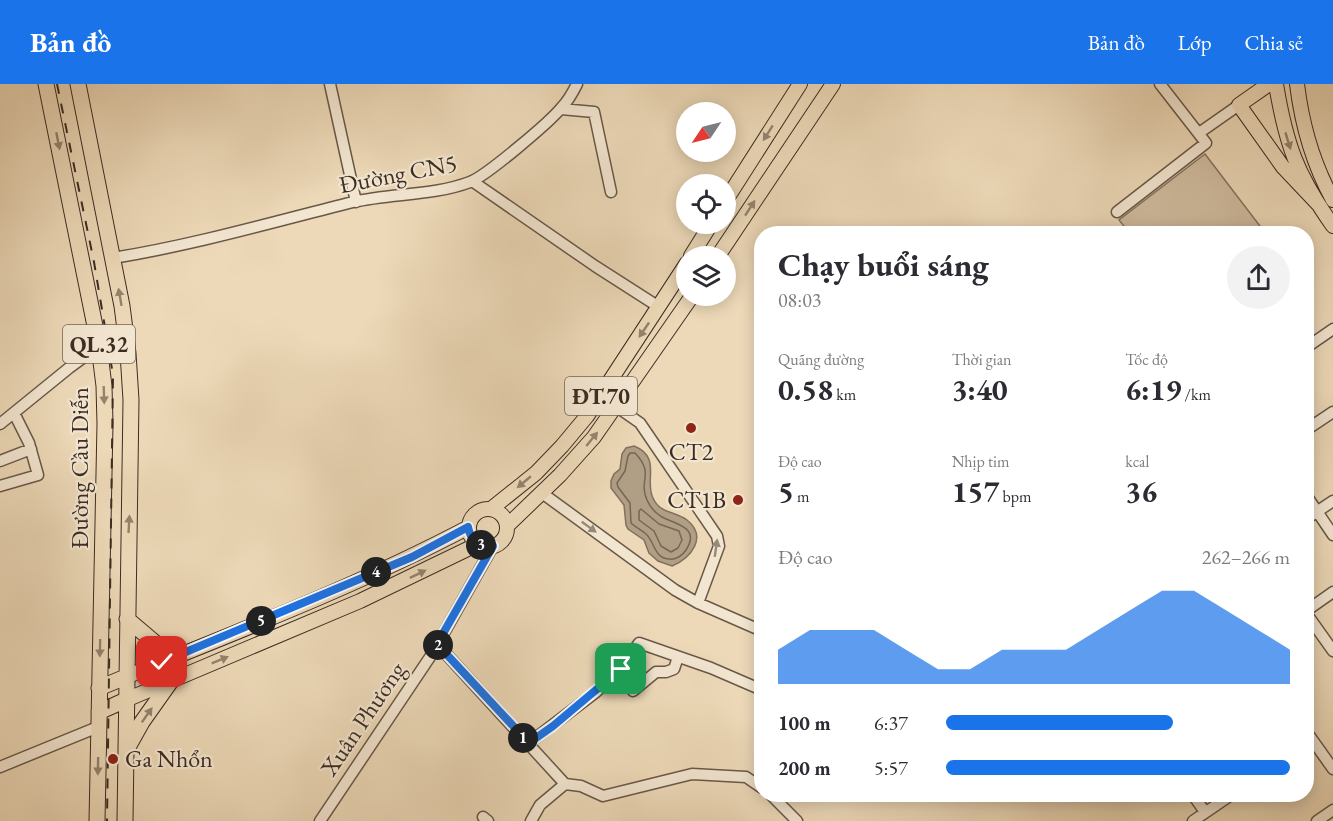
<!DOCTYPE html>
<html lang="vi">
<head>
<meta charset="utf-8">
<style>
  :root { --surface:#fff; --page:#f2f2f3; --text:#2b2b33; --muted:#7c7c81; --accent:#1a73e8 }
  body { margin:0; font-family:"EB Garamond",serif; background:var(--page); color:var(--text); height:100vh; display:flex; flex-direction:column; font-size:22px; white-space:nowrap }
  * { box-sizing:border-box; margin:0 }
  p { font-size:20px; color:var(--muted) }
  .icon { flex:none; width:33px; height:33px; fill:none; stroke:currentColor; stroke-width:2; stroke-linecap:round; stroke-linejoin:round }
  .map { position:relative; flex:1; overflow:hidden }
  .details { position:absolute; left:754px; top:142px; width:560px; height:576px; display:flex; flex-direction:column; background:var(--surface); border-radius:24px; box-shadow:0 3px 15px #0003 }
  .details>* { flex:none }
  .needle { width:39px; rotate:235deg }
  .fabs { position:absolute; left:676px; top:18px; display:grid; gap:12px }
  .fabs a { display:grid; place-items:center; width:60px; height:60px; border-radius:50%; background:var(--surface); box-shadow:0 3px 15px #0003; font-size:30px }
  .pin { position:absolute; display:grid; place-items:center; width:51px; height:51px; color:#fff; margin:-26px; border-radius:12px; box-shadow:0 3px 9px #0006 }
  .km { position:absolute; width:30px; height:30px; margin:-15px; border-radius:50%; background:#222; color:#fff; font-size:16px; line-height:30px; text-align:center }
  .round { display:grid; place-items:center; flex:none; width:63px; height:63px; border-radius:32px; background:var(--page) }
  .head { display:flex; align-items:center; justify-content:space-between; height:102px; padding:0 24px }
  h1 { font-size:33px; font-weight:700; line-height:45px }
  .stats { display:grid; grid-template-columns:repeat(3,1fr); gap:9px; height:102px; padding:6px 24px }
  .stats div { display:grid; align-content:center }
  .stats b { font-size:30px; font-weight:700 }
  .stats small { font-size:16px; font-weight:400 }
  .stats p { font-size:16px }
  .chart { height:168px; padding:12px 24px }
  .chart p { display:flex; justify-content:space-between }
  .chart svg { width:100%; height:108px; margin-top:6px; fill:var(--accent); opacity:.7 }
  ul { padding:0 24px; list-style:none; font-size:20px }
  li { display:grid; grid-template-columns:96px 72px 1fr; align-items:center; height:45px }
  li i { height:15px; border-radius:8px; background:var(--accent) }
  header { display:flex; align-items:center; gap:36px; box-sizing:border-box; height:84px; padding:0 30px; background:var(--accent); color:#fff }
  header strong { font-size:28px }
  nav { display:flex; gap:33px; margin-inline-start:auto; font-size:21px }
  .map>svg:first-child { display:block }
</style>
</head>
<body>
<header>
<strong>Bản đồ</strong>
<nav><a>Bản đồ</a><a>Lớp</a><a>Chia sẻ</a></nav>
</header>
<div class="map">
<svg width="1333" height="737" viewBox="0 0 1333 737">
  <rect width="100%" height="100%" fill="#edd9b8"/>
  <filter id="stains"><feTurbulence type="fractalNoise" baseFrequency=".00333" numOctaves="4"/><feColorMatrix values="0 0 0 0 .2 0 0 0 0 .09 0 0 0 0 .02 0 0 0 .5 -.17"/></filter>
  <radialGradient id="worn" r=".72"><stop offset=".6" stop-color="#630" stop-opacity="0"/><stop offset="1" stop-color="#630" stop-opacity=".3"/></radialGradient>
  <path fill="#cfbc9f" stroke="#857461" stroke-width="1.5" d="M1205,70L1266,150H1130L1119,136Z"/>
  <path fill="#b09f85" stroke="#81715e" stroke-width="1.5" d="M634,362C662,373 644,397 653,414C660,430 675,427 687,436C708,453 691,474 672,482L658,477L649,469L644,456L628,445L626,441L624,421L611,404V397L614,390L620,385L622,370L626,364Z"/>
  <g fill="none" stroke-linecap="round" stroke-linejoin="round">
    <path stroke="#766654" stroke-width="1.5" d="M630,369H635C655,390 638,396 647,416C650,423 655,429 662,433C675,440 701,443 686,466C683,471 676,476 670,475C654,475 655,458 646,450C642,446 636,444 631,439L630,419L618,403L617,399L625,387L628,372Z
      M641,425L659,440L679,447L682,456L678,464L671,468L661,462L654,447L639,436V427Z"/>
    <defs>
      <path id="minor" d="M330,0L356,118
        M561,25L594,28L611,108
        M1199,49L1239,21
        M472,97L595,182L659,223
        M1117,128L1206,59L1160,0
        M113,174C194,161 273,138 353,118C392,109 433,112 470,98C486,92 550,38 562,23C569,16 573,8 577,0
        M1307,263L1333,245
        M617,323L640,339L717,452L719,462L698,519
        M0,340L69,284L99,262
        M1306,346L1333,328
        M0,377L31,365
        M0,402L38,391L29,359L14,329
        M542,409L675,506L698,519L762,547
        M1306,411L1333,451
        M1306,435L1333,417
        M1306,527L1333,508
        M1306,529L1333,567
        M437,560L565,700
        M633,607L656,588H666L674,585L678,573
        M1306,647L1333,685
        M529,659L596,608L621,585L639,559L711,584L762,606
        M0,683L98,643
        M565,700L581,702L603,712L692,690L746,693L762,704
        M771,711L797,737
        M1193,711L1205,728
        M483,733L488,737
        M320,737L432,570L493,462
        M531,737L540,721L565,700
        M1193,737L1231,711
        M1317,737L1333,726"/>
      <path id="major" d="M1269,0L1239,21L1283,83L1318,120
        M1276,0C1286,61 1297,91 1333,142
        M1297,0C1302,41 1313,80 1333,116
        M726,116L800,0
        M691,172L711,140
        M718,172L833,0
        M491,425L536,389L562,362L587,332L687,179
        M469 444a19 19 0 1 1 38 0a19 19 0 1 1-38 0Z
        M507,442L560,391L594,353L692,212
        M128,592C242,546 359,501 469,443
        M128,615L360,517L478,460"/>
      <path id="highway" d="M46,0L99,262L104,302L105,340L97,737
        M78,0L122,222L128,269L131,316L125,737
        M127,535L173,574
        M99,604L128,592
        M99,628L128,615
        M128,663L142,638L171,597"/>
    </defs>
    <use href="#minor" stroke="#685848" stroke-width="13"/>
    <use href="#major" stroke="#3b2d23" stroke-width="16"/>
    <use href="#highway" stroke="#3b2d23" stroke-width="17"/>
    <use href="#minor" stroke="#f3e6d1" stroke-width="10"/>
    <use href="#major" stroke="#edd9b8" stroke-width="14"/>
    <use href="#highway" stroke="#edd9b8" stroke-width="15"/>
    <path stroke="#3b2d23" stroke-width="2" stroke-dasharray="10 10" stroke-linecap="butt" d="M57,0L94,178L113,291L107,737"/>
  </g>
  <defs><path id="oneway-solid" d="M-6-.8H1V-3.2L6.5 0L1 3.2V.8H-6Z" transform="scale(1.5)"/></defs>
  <g fill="#94836e">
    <use href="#oneway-solid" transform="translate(768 49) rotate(122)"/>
    <use href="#oneway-solid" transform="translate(58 57) rotate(79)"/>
    <use href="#oneway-solid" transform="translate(1288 57) rotate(73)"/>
    <use href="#oneway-solid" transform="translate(750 124) rotate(-57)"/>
    <use href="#oneway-solid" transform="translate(120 213) rotate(-100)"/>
    <use href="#oneway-solid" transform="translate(644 246) rotate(124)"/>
    <use href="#oneway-solid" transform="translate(104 311) rotate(88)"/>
    <use href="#oneway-solid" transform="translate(592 355) rotate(-51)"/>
    <use href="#oneway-solid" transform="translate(524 398) rotate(140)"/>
    <use href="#oneway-solid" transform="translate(129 440) rotate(-87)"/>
    <use href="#oneway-solid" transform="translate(418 490) rotate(-26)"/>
    <use href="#oneway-solid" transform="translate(100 564) rotate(91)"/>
    <use href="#oneway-solid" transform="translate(220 576) rotate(-22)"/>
    <use href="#oneway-solid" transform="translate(147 631) rotate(-55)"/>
    <use href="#oneway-solid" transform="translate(98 682) rotate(91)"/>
  </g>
  <g fill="#978a7a">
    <use href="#oneway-solid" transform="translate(589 443) rotate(36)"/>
    <use href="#oneway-solid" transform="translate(716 464) rotate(-82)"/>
  </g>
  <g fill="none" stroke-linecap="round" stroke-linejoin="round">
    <defs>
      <path id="route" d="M162,578L412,473L468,443C471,457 479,464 493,462L437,560L529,659L553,642L621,585"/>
    </defs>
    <use href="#route" stroke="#fff" stroke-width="12"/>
    <use href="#route" stroke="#1a73e8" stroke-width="8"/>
  </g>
  <g fill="#8f2418" stroke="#f3e6d1" stroke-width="2">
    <circle cx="691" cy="344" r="6"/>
    <circle cx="738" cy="416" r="6"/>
    <circle cx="113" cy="675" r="6"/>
  </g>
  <g text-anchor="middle" stroke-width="4.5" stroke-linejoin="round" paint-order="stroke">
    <g fill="#f3e6d1" stroke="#726457" stroke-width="1.5">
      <rect x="63" y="241" width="72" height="38" rx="4.5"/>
      <rect x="565" y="293" width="72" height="38" rx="4.5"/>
    </g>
    <g font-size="22" font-weight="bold" fill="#3b2d23">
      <text x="99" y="268">QL.32</text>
      <text x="601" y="320">ĐT.70</text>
    </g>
    <g font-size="24" fill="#3b2d23" stroke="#f3e6d1">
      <text transform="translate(398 90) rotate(-11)" y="8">Đường CN5</text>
      <text transform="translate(80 384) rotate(-90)" y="8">Đường Cầu Diễn</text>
      <text transform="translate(363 635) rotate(-56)" y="8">Xuân Phương</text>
    </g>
    <g font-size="24" fill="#3b2d23" stroke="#f3e6d1">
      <text x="691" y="376">CT2</text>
      <text x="726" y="424" text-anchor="end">CT1B</text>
      <text x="125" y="683" text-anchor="start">Ga Nhổn</text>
    </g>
  </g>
  <rect width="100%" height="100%" filter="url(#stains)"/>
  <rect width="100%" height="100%" fill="url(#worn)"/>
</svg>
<div class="fabs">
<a><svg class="needle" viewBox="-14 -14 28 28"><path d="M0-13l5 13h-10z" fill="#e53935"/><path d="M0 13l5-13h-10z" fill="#7c7c81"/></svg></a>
<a><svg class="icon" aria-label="locate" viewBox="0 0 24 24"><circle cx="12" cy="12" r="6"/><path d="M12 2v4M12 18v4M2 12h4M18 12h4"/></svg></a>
<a><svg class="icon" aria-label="layers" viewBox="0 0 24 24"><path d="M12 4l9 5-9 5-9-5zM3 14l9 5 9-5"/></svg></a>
</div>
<div class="pin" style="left:621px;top:585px;background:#1e9e55"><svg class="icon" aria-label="arrive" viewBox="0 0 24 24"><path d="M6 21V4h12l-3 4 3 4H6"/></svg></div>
<div class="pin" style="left:162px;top:578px;background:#d93025"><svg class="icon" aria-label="check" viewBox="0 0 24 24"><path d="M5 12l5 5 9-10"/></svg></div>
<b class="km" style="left:523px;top:654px">1</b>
<b class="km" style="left:438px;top:561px">2</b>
<b class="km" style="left:481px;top:461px">3</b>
<b class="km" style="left:376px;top:488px">4</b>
<b class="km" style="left:261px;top:537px">5</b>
<section class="details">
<div class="head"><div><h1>Chạy buổi sáng</h1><p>08:03</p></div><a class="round"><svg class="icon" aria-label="share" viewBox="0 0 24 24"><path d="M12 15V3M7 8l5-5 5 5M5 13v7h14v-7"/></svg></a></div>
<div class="stats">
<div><p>Quãng đường</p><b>0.58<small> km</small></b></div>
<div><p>Thời gian</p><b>3:40</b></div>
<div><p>Tốc độ</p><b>6:19<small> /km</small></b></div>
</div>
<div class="stats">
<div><p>Độ cao</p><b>5<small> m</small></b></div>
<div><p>Nhịp tim</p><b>157<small> bpm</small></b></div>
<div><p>kcal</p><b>36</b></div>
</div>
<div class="chart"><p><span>Độ cao</span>262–266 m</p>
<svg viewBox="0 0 160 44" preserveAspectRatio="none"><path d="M0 44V30L10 22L20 22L30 22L40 30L50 38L60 38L70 30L80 30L90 30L100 22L110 14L120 6L130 6L140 14L150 22L160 30V44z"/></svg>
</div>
<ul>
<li><b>100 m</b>6:37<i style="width:66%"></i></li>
<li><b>200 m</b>5:57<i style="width:100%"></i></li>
</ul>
</section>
</div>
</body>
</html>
